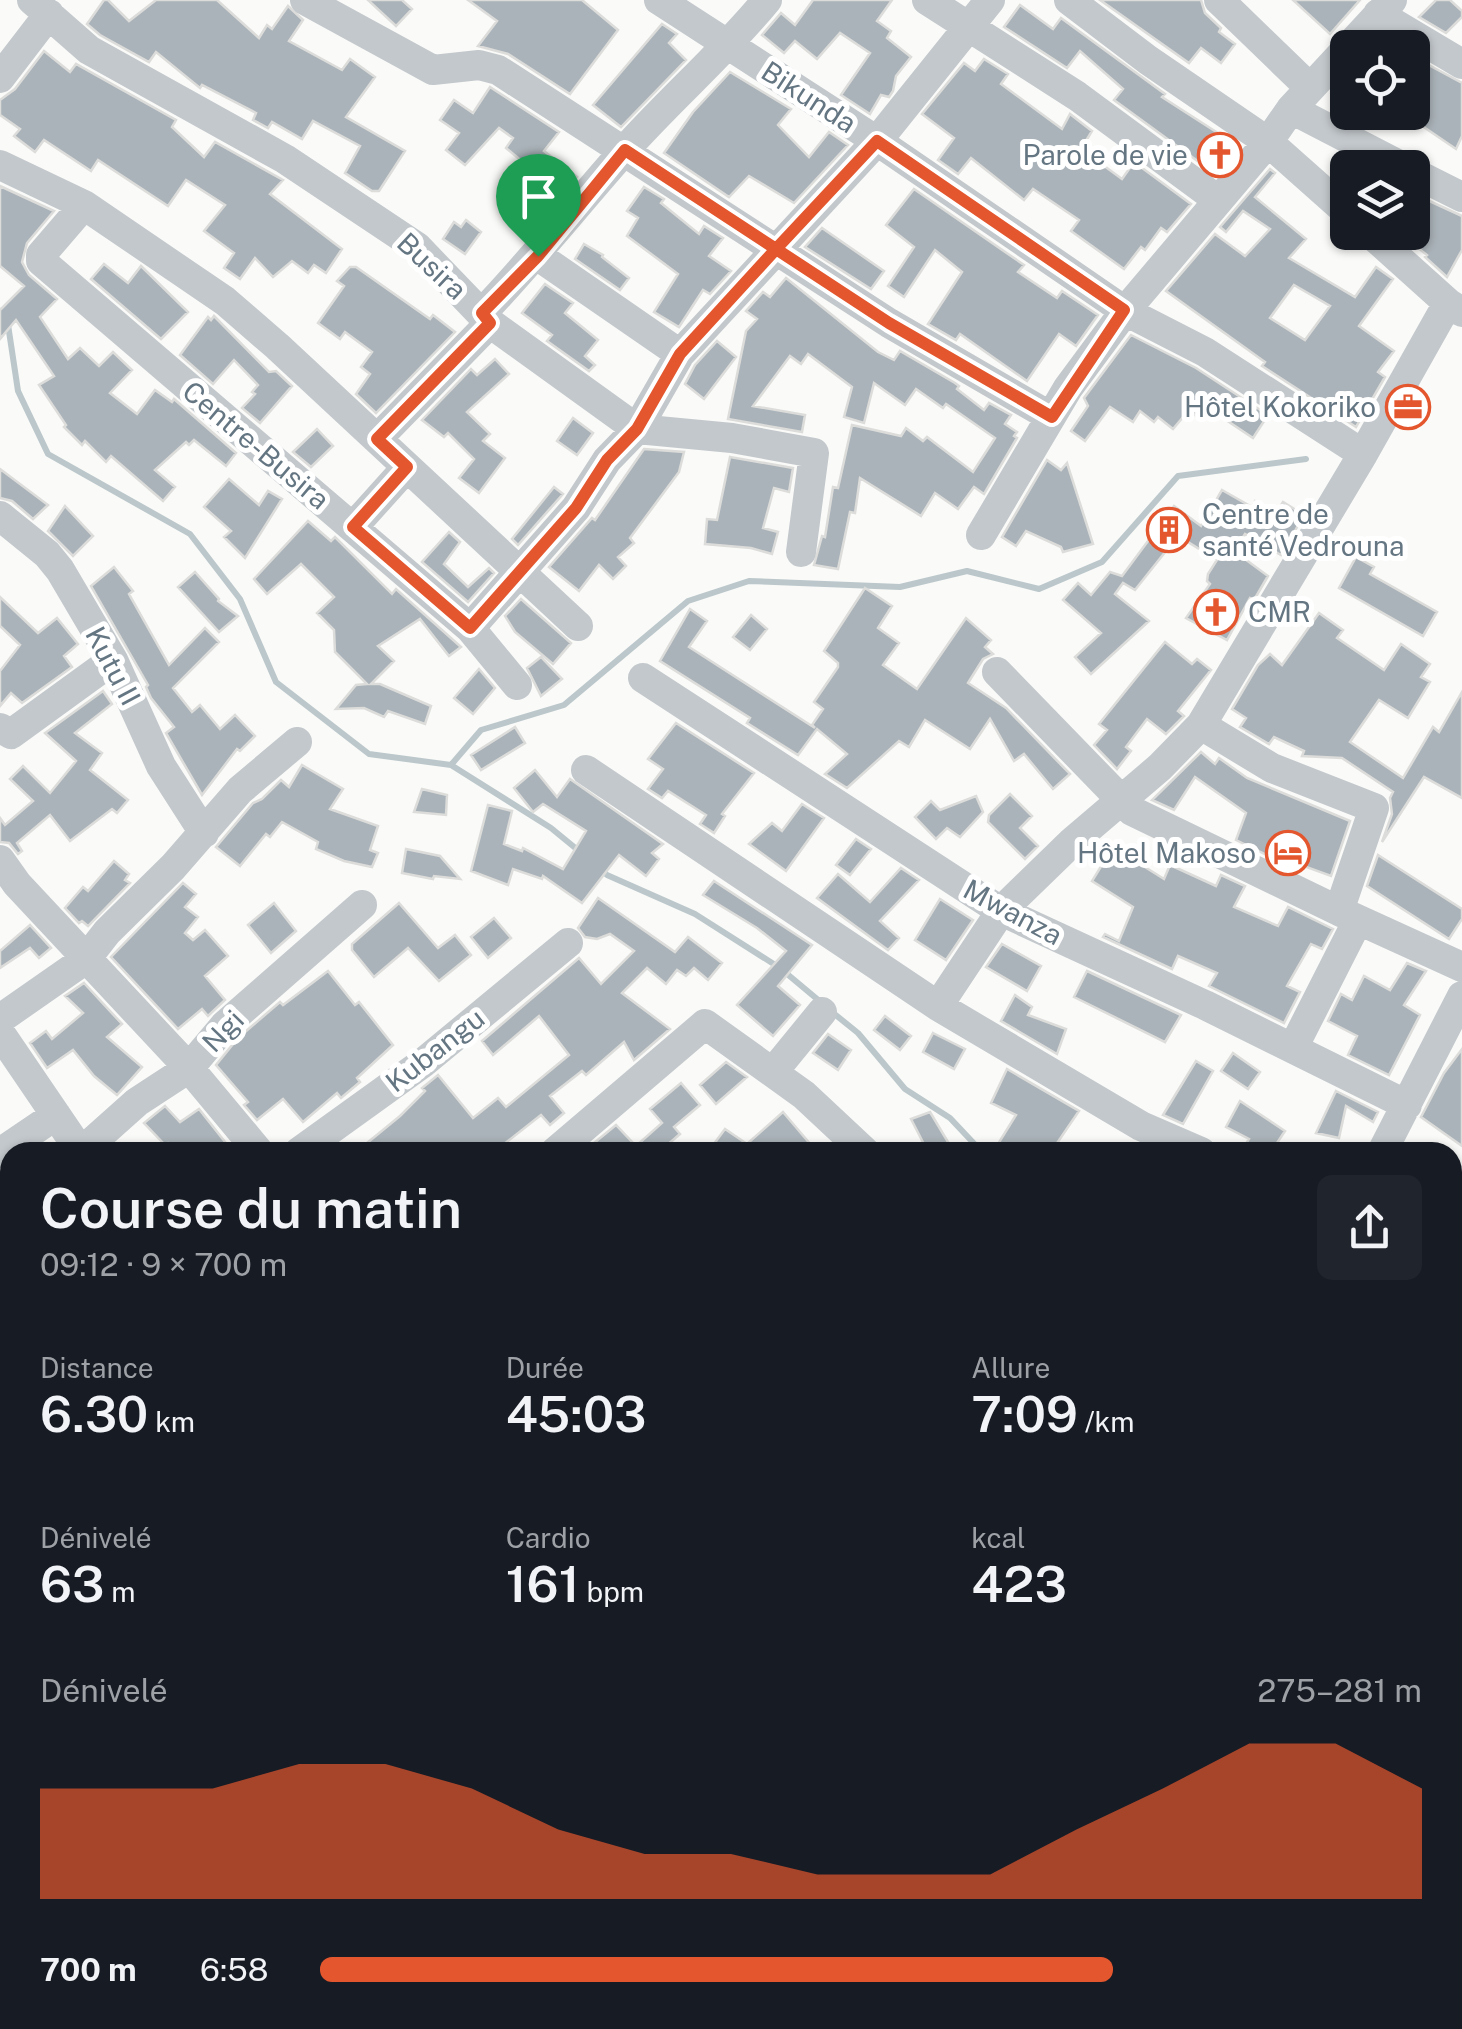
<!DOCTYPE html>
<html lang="fr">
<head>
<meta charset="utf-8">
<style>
  :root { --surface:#171b24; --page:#20242c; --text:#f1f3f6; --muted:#9ea1a6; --accent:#e4572e }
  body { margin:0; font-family:"Public Sans",sans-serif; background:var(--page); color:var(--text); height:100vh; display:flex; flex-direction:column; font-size:38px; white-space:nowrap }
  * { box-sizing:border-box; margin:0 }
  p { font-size:32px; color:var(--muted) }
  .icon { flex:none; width:55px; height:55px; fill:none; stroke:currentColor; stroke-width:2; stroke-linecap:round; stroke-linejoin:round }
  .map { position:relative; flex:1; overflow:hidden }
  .drawer { position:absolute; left:0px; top:1142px; width:1462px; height:888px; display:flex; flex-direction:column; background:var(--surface); border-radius:30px 30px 0 0; box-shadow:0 2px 8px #0004 }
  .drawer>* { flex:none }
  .controls { position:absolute; left:1330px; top:30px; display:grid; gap:20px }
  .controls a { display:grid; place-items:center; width:100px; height:100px; border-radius:15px; background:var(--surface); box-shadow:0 2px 8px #0004; font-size:50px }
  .pin { position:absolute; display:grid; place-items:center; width:85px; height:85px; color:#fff; margin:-102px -42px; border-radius:50% 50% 50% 0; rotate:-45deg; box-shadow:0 0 10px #0007 }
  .pin .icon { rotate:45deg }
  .round { display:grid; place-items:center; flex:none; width:105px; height:105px; border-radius:15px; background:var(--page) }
  .head { display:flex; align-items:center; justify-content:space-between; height:170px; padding:0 40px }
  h1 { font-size:55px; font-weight:600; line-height:75px }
  .figures { display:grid; grid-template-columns:repeat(3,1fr); gap:15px; height:170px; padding:10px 40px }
  .figures div { display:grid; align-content:center }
  .figures b { font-size:50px; font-weight:600 }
  .figures small { font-size:28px; font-weight:400 }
  .figures p { font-size:28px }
  .chart { height:280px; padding:20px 40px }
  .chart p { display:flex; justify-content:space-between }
  .chart svg { width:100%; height:180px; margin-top:10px; fill:var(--accent); opacity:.7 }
  ul { padding:0 40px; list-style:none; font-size:32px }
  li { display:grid; grid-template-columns:160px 120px 1fr; align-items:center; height:75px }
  li i { height:25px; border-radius:12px; background:var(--accent) }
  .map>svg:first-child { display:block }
</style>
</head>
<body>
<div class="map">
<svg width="1462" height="2029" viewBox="0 0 1462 2029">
  <rect width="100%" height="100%" fill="#fafaf8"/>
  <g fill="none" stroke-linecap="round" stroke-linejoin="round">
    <path stroke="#bbc7cb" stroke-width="6" d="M0,311L7,318L18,391L48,454L190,534L240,599L276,682L369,754L451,765L481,730L564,705L688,601L749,581L900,587L967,571L1039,589L1102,562L1178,476L1306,459
      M451,765L551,828L579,851
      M600,868L607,875L695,914L780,968L823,1004
      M832,1012L858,1033L905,1089L950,1118L982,1152"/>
  </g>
  <path fill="#aab3b9" stroke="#dcdcda" stroke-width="2.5" fill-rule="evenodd" d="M104,0H108L129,21L156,0H217L259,38L267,25L272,29L288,6L303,20L289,41L342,70L350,59L375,77L346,117L405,151L379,191H372L345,173L360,146L313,121L302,139L272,122L268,128L253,120L256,113L202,85L200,88L156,52L149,62L100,35L87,24Z
    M368,0H402L412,9L396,26Z
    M468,0H582L618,30L570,94L508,54L478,46L497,21Z
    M813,0H892L877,21L891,31L887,38L911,57L896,76L893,91L889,97L881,95L870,114L841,95L870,53L840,33L817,59L795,41L784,53L762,35L781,13L795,25Z
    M1100,0H1201L1205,13L1221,28L1219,32L1235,44L1221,63L1201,48L1189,63Z
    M1293,0H1360L1330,34Z
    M1436,0H1450L1462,11V17L1446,33L1419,17Z
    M1020,5L1053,29L1061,18L1165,94L1162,97L1235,144L1214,173L1114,100L1123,89L1080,51L1067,68L1004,27Z
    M662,24L677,34L669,43L686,60L621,127L593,105Z
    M44,51L70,72L76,64L176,120L172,127L204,157L215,142L283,180L270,194L342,249L326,273L314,265L308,273L292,261L273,277L255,258L240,279L224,268L234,253L204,231L225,205L186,180L168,206L98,160L91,171L44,140L35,152L14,136L20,129L0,115V100L15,89Z
    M1412,56L1462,83V136L1456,149L1412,119Z
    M984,59L1008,74L1001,84L1062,129L1070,114L1092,131L1081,149L1122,179L1134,162L1191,204L1167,232L1161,228L1145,250L1141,247L1124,269L1071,231L1079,220L1033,189L1024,200L971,158L958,174L938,160L954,138L922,114L964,63L975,71Z
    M730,72L791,109L778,125L809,157L829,132L848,145L794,203L749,176L729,197L664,153L693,112Z
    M490,87L559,132L544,151L577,177L558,198L537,182L541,177L506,148L513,138L499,128L465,165L446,150L459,133L440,120L454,100L473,113Z
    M1270,169L1275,173L1255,197L1306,239L1289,258L1355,297L1376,267L1393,279L1359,326L1394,351L1378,372L1385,377L1356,427L1262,366L1265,362L1166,291L1215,234L1245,256L1270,229L1243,211L1226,232L1220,227ZM1294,285L1330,306L1305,340L1270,318Z
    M0,186L54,211L27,243L22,262L29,275L57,299L40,317L68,359L80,348L99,366L113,352L132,370L110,393L137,414L155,390L172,402L174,399L236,453L226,466L194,440L189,445L186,442L155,470L175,487L163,501L111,456L106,462L85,441L82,445L64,427L66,425L39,385L54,376L16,320L0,339V310L24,286L0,266Z
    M644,187L664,199L661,203L699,234L704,226L723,238L709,256L731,271L710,294L703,290L679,327L654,312L678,274L627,236L638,218L627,211Z
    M914,189L1024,265L1018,272L1057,298L1062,291L1098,315L1076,346L1059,334L1027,381L960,334L956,340L928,324L962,272L935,250L904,297L888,286L914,247L886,225Z
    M1412,193L1462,216V250L1447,277L1425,257L1427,255L1398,232H1412Z
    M466,220L481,232L465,254L443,239L454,222L461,227Z
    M822,228L884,271L871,289L805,247Z
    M584,244L603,255L602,257L629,278L620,290L575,259Z
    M104,264L128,283L141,266L188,312L161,339L91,279Z
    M350,267H356L430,319L433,315L455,332L376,413L356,394L370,374L361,367L372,352L345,332L340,339L318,323L344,286L337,281Z
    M786,278L878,352L894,360L900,351L955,383L959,386L957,389L984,410L989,403L1011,415L1005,424L1017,432L1014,436L1017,438L984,494L974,487L958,509L935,493L921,516L860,478L855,513L850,512L838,569L814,565L822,536L825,537L833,487L838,488L852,425L901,436L906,428L923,441L927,437L973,472L995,438L946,404L943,408L916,389L905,405L874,383L864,423L844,417L852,387L808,354L801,364L790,356L753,406L805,415L802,432L728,419L746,331L757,319L746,311L763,292L770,297Z
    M545,284L573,303L565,313L598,340L585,356L595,365L589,371L547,341L552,335L522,313Z
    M214,316L269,372L276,371L292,386L260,423L242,408L255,394L252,392L258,385L234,360L213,384L180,355L208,317L211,320Z
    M1131,335L1196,368L1268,415L1253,438L1205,406L1196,416L1189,410L1173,429L1158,417L1154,422L1140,411L1133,422L1110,407L1085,441L1071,431L1088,406L1084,398Z
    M717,341L736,357L704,399L685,384L695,365Z
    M495,359L509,374L467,412L490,434L483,441L505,458L479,493L459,478L474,459L448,433L444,437L422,420L471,369L477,375Z
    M573,418L593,433L577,455L557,441Z
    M317,429L333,446L311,467L293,452Z
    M644,449L684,452L679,472L630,538L634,543L618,557L626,566L613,579L599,565L579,591L549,567L592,518L595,520Z
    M730,457L793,468L789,492L774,488L763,528L778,532L772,554L751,548L705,544L707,519L717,520Z
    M1047,460L1061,470L1067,463L1093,544L1063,552L1061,547L1026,531L1016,546L1002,537Z
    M0,469L48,505L33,519L12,501L0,498Z
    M229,479L259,505L268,491L282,499L245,558L224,537L231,531L204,507Z
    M554,487L563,494L518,545L512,539Z
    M1222,490L1252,507L1255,501L1275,514L1283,502L1304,515L1281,555L1245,534L1234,551L1268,576L1254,600L1250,598L1227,640L1186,618L1210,584L1207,581L1208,574L1217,560L1178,536L1135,590L1123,583L1115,594L1149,621L1091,674L1075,657L1101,633L1063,600L1078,583L1091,595L1110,572L1122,576L1174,506L1201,526Z
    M65,506L93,536L73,556L48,531Z
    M308,521L331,541L335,537L392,594L396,589L461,647L449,656L420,619L378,646L394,661L371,684H380L431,706L425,724L388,711L384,717L364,708L336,709L356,685L367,684L335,652L334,630L317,613L334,597L301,564L267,594L254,579Z
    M449,532L460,542L444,564L468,587L489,568L494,573L468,602L422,562Z
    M1356,557L1374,567L1370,574L1437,612L1423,636L1339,588Z
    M114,567L133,591L129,594L169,665L205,628L219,642L173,688L192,712L200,705L220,729L235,715L255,736L240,751L237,749L202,795L166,733L174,727L151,698L146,687L148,685L91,586Z
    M195,572L219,599L218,601L238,616L219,632L178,587Z
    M865,588L892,606L878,628L899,643L883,665L917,689L966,618L991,640L985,647L993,654L983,659L968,683L1006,708L1070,774L1053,789L1024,754L1014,761L990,719L970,749L925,720L909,747L899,741L847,788L825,774L847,754L817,729L798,755L747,723L750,718L660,661L690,609L707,621L689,647L815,728L812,725L823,709L814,702L838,667V663L824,651Z
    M0,597L38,633L57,618L78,644L64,656L72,667L22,703L11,693L0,706V671L20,645L0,626Z
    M521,599L571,643L553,664L515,632L505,616Z
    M1319,613L1343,630L1337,638L1384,670L1401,644L1430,664L1421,677L1430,682L1408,718L1379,700L1350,742L1403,778L1433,727L1439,732L1462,692V798L1424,777L1382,842L1392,814L1390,798L1393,792L1342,758L1302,756L1304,751L1274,737L1269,744L1240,727L1246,718L1232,709L1258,665L1270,654L1282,665Z
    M751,615L767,629L750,650L733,637Z
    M1165,642L1192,664L1197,659L1211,670L1178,711L1184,716L1166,734L1147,719L1126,747L1131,751L1117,769L1094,745L1107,730L1099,724Z
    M541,657L562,679L541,696L527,668Z
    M479,669L495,688L473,714L454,698Z
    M103,691L112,704L75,733L102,753L90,770L128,800L117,813L112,809L70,841L50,815L17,843L22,851L18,854L9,843L0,842V818L5,825L33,801L10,779L23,766L50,793L76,761L45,733Z
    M676,723L754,773L722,814L725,816L714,833L700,824L706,815L668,791L662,798L648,789L663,769L648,759Z
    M515,727L525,743L481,770L471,755Z
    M1201,752L1215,764L1219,758L1247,778L1350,821L1331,876L1293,862L1291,867L1236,840L1246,813L1195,777L1174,810L1152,800Z
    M302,765L343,789L330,809L378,826L370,850L378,853L372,867L344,861L316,849L318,842L282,822L270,837L266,834L240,866L216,847L253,803L262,799L281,780L289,787Z
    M535,770L557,797L570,779L663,844L652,853L659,859L646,876L619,855L582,903L543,876L542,879L513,869L508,885L471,871L488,805L512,811L504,844L522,851L523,848L563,869L586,831L543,804L533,812L514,788Z
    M422,789L447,795L446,815L414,812Z
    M1010,794L1032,816L1020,828L1038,846L1025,859L988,822L989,815Z
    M976,796L983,812L960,837L947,828L936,839L915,817L931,801L940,810Z
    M802,804L824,818L786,871L749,844L772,823L782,831Z
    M856,839L871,849L850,875L836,865Z
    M1113,847L1164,879L1170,865L1216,886L1221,875L1245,886L1234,907L1278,926L1288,907L1333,929L1322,949L1311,944L1287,986L1300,992L1284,1023L1209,986L1217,973L1178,956L1172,969L1103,937L1105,934L1119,941L1133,907L1092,881Z
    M406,849L440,856L460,879L434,876L433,879L402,873Z
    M1378,855L1462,909V919L1449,939L1367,886Z
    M114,861L129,874L125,880L130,883L88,926L82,921L79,923L65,908L83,887L88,891Z
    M901,868L919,880L880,921L899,938L888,950L817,898L838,874L870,902Z
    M714,881L812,945L778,986L800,1005L773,1036L737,1005L786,951L757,928L703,895Z
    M183,883L196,894L185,907L198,917L185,933L193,940L205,930L228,956L205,976L225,1000L208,1016L202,1009L178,1029L111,957Z
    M598,898L675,952L688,937L722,963L708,980L694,968L686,976L677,970L666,984L647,968L622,993L670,1029L634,1060L624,1042L586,1075L582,1071L550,1096L564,1113L550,1125L541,1115L494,1152H356L400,1116L425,1091L422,1088L438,1075L473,1118L498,1098L506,1107L569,1055L539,1016L493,1055L482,1041L579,958L601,984L634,951L610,934L597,939L585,937L578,928Z
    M940,899L973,920L946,960L915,940Z
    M274,903L296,931L271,953L248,925Z
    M399,903L438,948L455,935L471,955L439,981L408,948L374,977L352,950V944Z
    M494,918L511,938L488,958L471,937Z
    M30,925L51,948L39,958L30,948L0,968V951Z
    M1002,944L1041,966L1027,991L986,967Z
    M1407,963L1426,971L1404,1005L1420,1015L1389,1075L1348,1055L1357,1036L1328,1021L1341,994L1352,1000L1364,976L1390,990Z
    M328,971L355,1005L359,1002L393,1045L357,1078L360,1082L341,1098L337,1093L303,1122L283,1099L257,1120L244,1105L248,1102L216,1065L238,1038L280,1002L283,1005Z
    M1087,971L1181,1015L1165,1042L1074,997Z
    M84,983L122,1024L107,1037L142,1067L117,1095L94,1076L73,1050L47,1068L30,1043L46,1031L52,1039L83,1013L65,996Z
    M1015,995L1032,1007L1028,1015L1066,1029L1057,1054L1001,1021Z
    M885,1016L911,1036L900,1050L874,1030Z
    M933,1033L965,1049L954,1069L923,1052Z
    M828,1034L851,1050L838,1070L813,1053Z
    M1462,1049V1146L1421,1117L1444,1073Z
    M1233,1053L1260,1072L1248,1089L1221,1071Z
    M1196,1061L1213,1071L1183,1124L1163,1115Z
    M726,1062L747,1077L716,1104L700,1085Z
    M1007,1069L1079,1111L1051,1152H993L1016,1115L991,1103Z
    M681,1083L700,1105L674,1127L680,1134L659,1152H583L616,1125L636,1146L662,1123L650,1109Z
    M1336,1091L1378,1112L1373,1122L1346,1106L1339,1138L1316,1133Z
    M1240,1101L1285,1131L1271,1152H1241L1249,1139L1226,1127Z
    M165,1106L180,1122L199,1109L233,1152H177L168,1143L165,1145L144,1123Z
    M783,1112L817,1152H708L725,1129L747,1144Z
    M930,1112L954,1152H928L911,1119Z"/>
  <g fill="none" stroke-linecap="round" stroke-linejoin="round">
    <defs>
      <path id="highway" d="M0,1852L10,1867
        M0,1935L10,1950
        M57,2020L63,2029
        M110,2020L116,2029"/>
    </defs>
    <use href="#highway" stroke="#b4b9bd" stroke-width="49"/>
    <path stroke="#c3c8cc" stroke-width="30" d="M32,0L89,50L285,159L417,247L490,323L637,429L732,438L814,453L801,552
      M305,0L433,70L479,65L498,70L889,323L1051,417
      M659,0L877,141L1125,311L1205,352L1363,454
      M927,0L1077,96L1218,200
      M1069,0L1148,60L1268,142L1348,213
      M1219,0L1310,88
      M1378,14L1462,64
      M0,78L49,14
      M1291,109L1405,168
      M0,165L84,205L225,301L277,346L578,626
      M1412,172L1462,197
      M84,205L41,255V261L470,628L517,685
      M1369,232L1448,303L1462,312
      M538,256L680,354
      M482,313C532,261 576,205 624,151C670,99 723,54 767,0
      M377,439L490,323
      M0,516L47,554L60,570L113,660L161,766L204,833
      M353,527L407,467
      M981,535L1068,388L1125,311L1268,142L1291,109L1392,0
      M470,628L576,508L607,460L637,429L680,354L877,141L990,0
      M997,672L1132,811L1339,911L1462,967
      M643,678L1001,911L1205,1005L1407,1105
      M1201,725L1272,768L1374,808L1339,911
      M0,728L11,734L113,660
      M586,770L938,1006L1141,1126L1201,1152
      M0,860L17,884L189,1068L259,1152
      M938,1006L1001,911L1071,843L1160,767L1201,725L1363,454L1448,303
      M0,1019L86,959L107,932L173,867L240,790L297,742
      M0,1033L81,1152
      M1293,1048L1358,920
      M773,1072L822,1012
      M81,1152L137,1102L189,1068L225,1025L362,905
      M299,1152L424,1062L568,943
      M555,1152L705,1024L804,1095L865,1152
      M1382,1152L1462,996
      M0,1153L56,1115
      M1452,1274L1462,1279
      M0,1287L10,1280
      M0,1452L10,1444
      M1452,1457L1462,1461
      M0,1472L10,1489
      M0,1590L10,1582
      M1452,1676L1462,1680
      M0,1742L10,1736
      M1452,1861L1462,1863
      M1452,1942L1462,1932
      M634,2020L640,2029
      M1088,2020L1097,2029
      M381,2029L392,2020
      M585,2029L597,2020
      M812,2029L824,2020
      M1283,2029L1292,2020
      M1368,2029L1377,2020"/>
    <use href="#highway" stroke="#fff" stroke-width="45"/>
  </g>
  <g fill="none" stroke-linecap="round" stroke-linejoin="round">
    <defs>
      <path id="route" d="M538,256L482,313L490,323L377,439L407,467L353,527L470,628L576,508L607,460L637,429L680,354L776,249L889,323L1052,417L1124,310L877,141L776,249L625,150L538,256"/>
    </defs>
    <use href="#route" stroke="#fff" stroke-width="20"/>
    <use href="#route" stroke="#e4572e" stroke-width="12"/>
  </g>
  <defs>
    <symbol id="church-ring" viewBox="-11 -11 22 22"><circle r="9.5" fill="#fff" stroke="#e4572e" stroke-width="1.5"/><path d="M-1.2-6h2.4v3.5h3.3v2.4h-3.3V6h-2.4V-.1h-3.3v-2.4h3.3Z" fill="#e4572e"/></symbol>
    <symbol id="office-ring" viewBox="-11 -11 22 22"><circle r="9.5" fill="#fff" stroke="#e4572e" stroke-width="1.5"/><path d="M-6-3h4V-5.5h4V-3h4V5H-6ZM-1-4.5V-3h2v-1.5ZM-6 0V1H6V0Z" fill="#e4572e"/></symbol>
    <symbol id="building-ring" viewBox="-11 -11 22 22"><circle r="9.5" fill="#fff" stroke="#e4572e" stroke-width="1.5"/><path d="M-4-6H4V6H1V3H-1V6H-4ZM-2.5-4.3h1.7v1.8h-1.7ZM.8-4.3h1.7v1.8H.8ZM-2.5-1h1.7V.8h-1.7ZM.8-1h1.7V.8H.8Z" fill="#e4572e"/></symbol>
    <symbol id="hotel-ring" viewBox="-11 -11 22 22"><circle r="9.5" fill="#fff" stroke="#e4572e" stroke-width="1.5"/><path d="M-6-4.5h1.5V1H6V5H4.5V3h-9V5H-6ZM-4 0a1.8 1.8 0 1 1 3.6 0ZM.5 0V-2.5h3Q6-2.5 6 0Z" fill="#e4572e"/></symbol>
  </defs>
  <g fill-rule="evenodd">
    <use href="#church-ring" x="1195" y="130" width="50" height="50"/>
    <use href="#office-ring" x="1383" y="382" width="50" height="50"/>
    <use href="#building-ring" x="1144" y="505" width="50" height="50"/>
    <use href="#church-ring" x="1191" y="587" width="50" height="50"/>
    <use href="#hotel-ring" x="1263" y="828" width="50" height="50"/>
  </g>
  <g text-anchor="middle" stroke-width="10" stroke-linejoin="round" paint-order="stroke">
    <g font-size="28" fill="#657683" stroke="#fff">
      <text transform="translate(809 97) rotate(33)" y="10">Bikunda</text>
      <text transform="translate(432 266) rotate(43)" y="10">Busira</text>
      <text transform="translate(256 445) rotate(40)" y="10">Centre-Busira</text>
      <text transform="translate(113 666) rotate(62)" y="10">Kutu II</text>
      <text transform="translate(1013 912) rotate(28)" y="10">Mwanza</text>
      <text transform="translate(223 1031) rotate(-46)" y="10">Ngi</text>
      <text transform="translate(435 1050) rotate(-38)" y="10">Kubangu</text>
    </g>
    <g font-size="28" fill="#657683" stroke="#fff" text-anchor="end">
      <text x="1188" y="165">Parole de vie</text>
      <text x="1376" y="417">Hôtel Kokoriko</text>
      <text x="1202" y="524" text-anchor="start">Centre de<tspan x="1202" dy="32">santé Vedrouna</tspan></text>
      <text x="1248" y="622" text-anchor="start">CMR</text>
      <text x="1256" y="863">Hôtel Makoso</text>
    </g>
  </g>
</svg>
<div class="controls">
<a><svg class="icon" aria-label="locate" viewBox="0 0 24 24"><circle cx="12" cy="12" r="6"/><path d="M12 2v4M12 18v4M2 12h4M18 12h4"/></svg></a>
<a><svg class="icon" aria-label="layers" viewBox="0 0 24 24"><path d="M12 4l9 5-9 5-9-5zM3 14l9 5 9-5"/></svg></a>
</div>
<div class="pin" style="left:538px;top:256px;background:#1e9e55"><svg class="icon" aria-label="arrive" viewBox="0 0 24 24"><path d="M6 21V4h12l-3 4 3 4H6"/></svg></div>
<section class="drawer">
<div class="head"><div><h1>Course du matin</h1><p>09:12 · 9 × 700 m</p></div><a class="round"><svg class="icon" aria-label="share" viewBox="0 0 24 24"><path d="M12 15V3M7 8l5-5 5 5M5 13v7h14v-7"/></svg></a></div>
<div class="figures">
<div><p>Distance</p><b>6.30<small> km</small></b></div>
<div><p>Durée</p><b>45:03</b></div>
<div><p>Allure</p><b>7:09<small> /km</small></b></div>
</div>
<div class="figures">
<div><p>Dénivelé</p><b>63<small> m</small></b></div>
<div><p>Cardio</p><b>161<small> bpm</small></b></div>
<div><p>kcal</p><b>423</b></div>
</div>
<div class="chart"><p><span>Dénivelé</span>275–281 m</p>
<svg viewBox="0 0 160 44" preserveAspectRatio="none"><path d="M0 44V17L10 17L20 17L30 11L40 11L50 17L60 27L70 33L80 33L90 38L100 38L110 38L120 27L130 17L140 6L150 6L160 17V44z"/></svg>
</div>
<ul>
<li><b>700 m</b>6:58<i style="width:72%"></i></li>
</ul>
</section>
</div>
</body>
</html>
